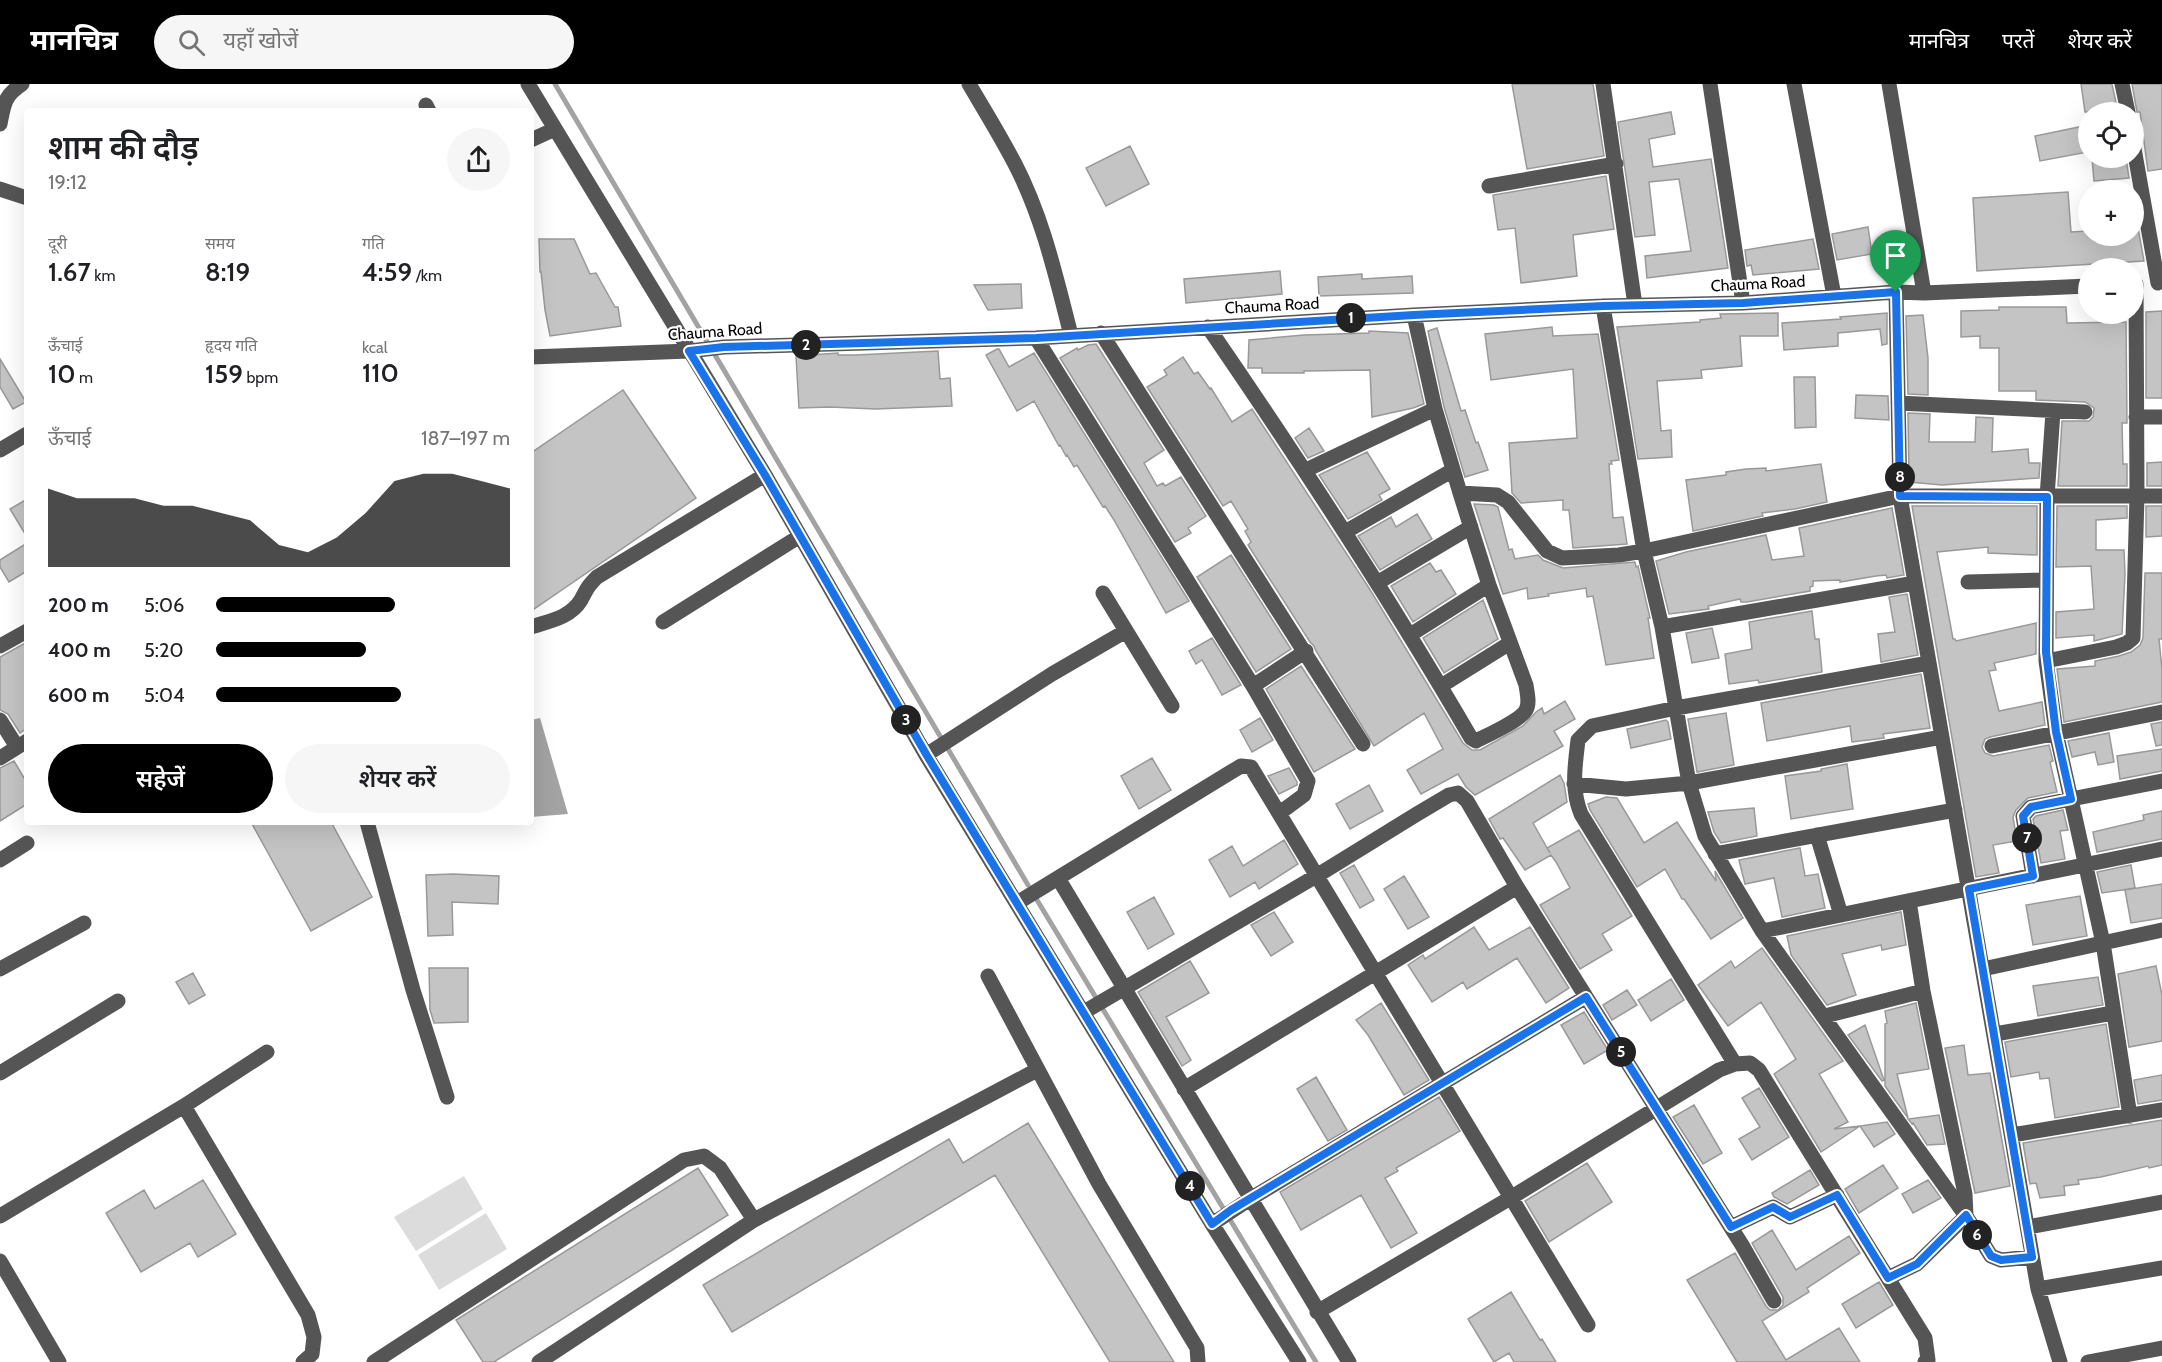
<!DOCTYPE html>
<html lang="hi">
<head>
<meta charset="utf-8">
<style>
  :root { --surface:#fff; --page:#f6f6f6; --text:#202124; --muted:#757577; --accent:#000 }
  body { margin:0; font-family:Cabin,"Noto Sans Devanagari",sans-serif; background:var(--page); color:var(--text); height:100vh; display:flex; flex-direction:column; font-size:22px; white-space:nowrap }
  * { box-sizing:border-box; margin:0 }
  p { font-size:20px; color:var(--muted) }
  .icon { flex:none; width:33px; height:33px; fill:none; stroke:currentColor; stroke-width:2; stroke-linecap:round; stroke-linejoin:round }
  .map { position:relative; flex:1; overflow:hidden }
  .panel { position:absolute; left:24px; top:24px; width:510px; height:717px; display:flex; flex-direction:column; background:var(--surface); border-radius:6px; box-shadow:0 6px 24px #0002 }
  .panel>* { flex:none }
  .tools { position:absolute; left:2078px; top:18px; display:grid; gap:12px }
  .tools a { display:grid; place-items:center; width:66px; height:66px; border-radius:50%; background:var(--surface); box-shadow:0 6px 24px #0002; font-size:30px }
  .pin { position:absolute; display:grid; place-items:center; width:51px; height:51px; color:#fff; margin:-62px -26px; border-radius:50% 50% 50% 0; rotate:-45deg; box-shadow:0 0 6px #0007 }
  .pin .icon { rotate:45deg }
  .km { position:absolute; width:30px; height:30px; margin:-15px; border-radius:50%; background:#222; color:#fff; font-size:16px; line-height:30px; text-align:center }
  .round { display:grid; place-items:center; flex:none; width:63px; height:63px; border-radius:32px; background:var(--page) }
  .summary { display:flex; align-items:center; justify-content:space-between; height:102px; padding:0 24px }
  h1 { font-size:33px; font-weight:600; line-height:45px }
  .stats { display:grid; grid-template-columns:repeat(3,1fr); gap:9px; height:102px; padding:6px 24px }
  .stats div { display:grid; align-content:center }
  .stats b { font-size:26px; font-weight:600 }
  .stats small { font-size:16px; font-weight:400 }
  .stats p { font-size:16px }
  .chart { height:168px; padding:12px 24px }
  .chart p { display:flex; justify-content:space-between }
  .chart svg { width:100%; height:108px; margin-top:6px; fill:var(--accent); opacity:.7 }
  .primary-button { display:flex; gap:12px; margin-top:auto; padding:12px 24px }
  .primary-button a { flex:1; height:69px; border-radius:36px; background:var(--accent); color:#fff; font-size:24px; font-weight:600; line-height:69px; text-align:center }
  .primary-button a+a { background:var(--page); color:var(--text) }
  ul { padding:0 24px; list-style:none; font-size:20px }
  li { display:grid; grid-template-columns:96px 72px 1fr; align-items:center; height:45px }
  li i { height:15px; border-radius:8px; background:var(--accent) }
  header { display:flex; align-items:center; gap:36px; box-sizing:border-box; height:84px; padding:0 30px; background:var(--accent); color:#fff }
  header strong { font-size:28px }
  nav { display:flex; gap:33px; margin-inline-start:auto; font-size:21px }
  .search { width:420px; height:54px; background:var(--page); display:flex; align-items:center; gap:15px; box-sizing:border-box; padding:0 21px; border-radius:33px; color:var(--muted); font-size:22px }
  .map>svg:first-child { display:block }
</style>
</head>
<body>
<header>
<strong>मानचित्र</strong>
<div class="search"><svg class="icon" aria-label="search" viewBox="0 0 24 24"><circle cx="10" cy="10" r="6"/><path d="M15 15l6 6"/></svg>यहाँ खोजें</div>
<nav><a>मानचित्र</a><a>परतें</a><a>शेयर करें</a></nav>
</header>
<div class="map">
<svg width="2162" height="1278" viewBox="0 0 2162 1278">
  <rect width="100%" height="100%" fill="#fff"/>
  <path fill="#dcdcdc" d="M464,1092L483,1125L416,1167L394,1133Z
    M486,1129L507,1165L439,1206L418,1171Z"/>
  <path fill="#a3a3a3" d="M540,634L568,730L531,733V636Z"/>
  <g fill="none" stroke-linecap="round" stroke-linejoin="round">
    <path stroke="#a3a3a3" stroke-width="5" d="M555,0L940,652
      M948,665L1028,801
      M1037,816L1316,1278"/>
  </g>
  <path fill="#c4c4c4" stroke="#999" stroke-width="1.5" d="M1512,0H1593L1604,72L1527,85Z
    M2081,0H2112L2118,28H2085Z
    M2132,0H2162V85L2148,87L2140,28H2137Z
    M1671,28L1675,50L1649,55L1653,83L1711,75L1728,184L1647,194L1645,172L1691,167L1679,95L1649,98L1655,151L1635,153L1618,38Z
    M2084,42L2088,68L2040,77L2035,52Z
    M1130,62L1149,100L1106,122L1086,84Z
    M2092,74H2126L2129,94L2094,97Z
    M1606,92L1614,145L1573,151L1577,192L1521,199L1515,144L1498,146L1493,111Z
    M2068,108L2071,148L2088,147V152H2133V144H2138L2144,177L1977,187L1973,114Z
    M1868,143L1872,170L1837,176L1832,150Z
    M539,155H574L590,190L596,189L615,223H618L621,242L550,252L545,226L541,188H540Z
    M1813,155L1819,185L1753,191L1751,181L1747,182L1745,166Z
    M1280,187L1282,210L1186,219L1184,195Z
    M1362,190V195L1412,192L1413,209L1319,212L1318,193Z
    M1021,200L1022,224L988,226L974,201Z
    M1999,223H2066L2067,239L2126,238L2127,339H2122L2123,380H2127V402H2058L2062,337H2089L2093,333L2094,324L2085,318L2036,316V307H1999V264H1980V252L1961,253V227L1999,226Z
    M2162,227V314H2146V228Z
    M1778,229V252H1740L1742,282L1701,286L1702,294L1657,297L1661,347L1671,346L1672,373L1638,375L1617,243L1700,238V236L1721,234L1720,230Z
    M1887,229V260L1882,261L1880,245L1838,249V262L1784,266L1782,239L1841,235L1840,233Z
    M1923,231L1928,274V311L1908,310L1906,232Z
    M1552,243L1553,252L1598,250L1619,376L1611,377L1612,380H1609L1613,434L1623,433L1627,460L1573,464L1569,426H1563V416L1521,419L1512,409L1509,359L1577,354L1573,285L1491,296L1485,250Z
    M1437,244L1461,327L1465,326L1476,359L1478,358L1488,386L1465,393L1444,323L1428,247Z
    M1369,247L1408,249L1424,320L1413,324L1372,333L1370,286L1304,287V289H1262V284H1248L1249,256L1304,251L1369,249Z
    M1096,260L1164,366L1144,379L1157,402L1163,399L1165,402L1181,393L1206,432L1188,444L1191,449L1175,458L1060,274L1077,264L1078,266L1088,261Z
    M997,265H999L1009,283L1034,269L1189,517L1166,529L1114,436L1105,422L1103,423L1077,381L1074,383L1067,371L1066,372L1060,361L1059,362L1034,317L1017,327L986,271Z
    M938,267L940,295L950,294L952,322L875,325L830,323L799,324L796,272L838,269V271H856Z
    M1183,273L1194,290L1198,288L1210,305L1211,304L1232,338L1252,325L1369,504L1463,659L1472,666H1480L1523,642L1536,628L1542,624L1544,630L1565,617L1575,635L1554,647L1563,662L1475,711L1466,703L1458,690L1421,710L1407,686L1443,665L1424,629L1374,662L1316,567L1314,562L1310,558L1248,461L1251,458L1245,447L1248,445L1231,417L1223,422L1147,303L1167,291L1164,286Z
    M0,275L26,318L13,325L0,303Z
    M1794,293H1815L1816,343L1795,344Z
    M623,306L696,414L531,527V369Z
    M1856,311L1888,312L1889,336L1855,334Z
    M1908,329L1930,330L1929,358H1975L1976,333L1993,334L1992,368L2028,365L2029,379H2040L2039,394L1942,401L1909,398Z
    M1309,344L1324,367L1308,374L1295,354Z
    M1367,368L1390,405L1379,411L1382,416L1348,435L1319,391Z
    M2162,378V402H2147V379Z
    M1821,380L1827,418L1795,425L1762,429L1763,432L1693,447L1686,396L1726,391V388L1746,385L1766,384V387Z
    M27,415V453L10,425Z
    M1474,420L1494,421L1498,423L1509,466L1512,465L1515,475L1538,471L1543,476L1563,484L1635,478L1636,483L1638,482L1650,534H1648L1654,574L1606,581L1593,512L1587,513L1586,504L1548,510L1549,512L1528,515L1527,504L1503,510Z
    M1912,422H2037V471L1988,469V463L1937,468L1953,555H1955L1956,557L2036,539V570L1994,579L1996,586L1989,587L1999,627L2042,618L2045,641L1990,653L1985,655L1982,663L1985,669L1993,672L2049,661L2053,677L2050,678L2057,708L2028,714L2016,726L2013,733L2017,757L1993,761L1999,789L1976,793Z
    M2057,422H2127V434L2096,436V466H2124L2125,490L2122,550L2094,557V551L2056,554V528L2094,525L2091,482L2056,483Z
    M2146,422H2162V452L2146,453Z
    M1892,424L1904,491L1887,494L1886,491L1876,492L1840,498V496L1813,497V502L1810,503V507L1747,518H1741L1740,515L1708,522L1709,525L1669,530L1656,477L1686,468L1766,451L1772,476L1804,472L1799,444Z
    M1417,430L1432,455L1380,486L1358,452L1391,433L1396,443Z
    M27,459V487L9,498L0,483V476Z
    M1231,471L1291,565L1256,588L1197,493Z
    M1430,479L1436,488L1441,486L1456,510L1413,538L1391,502Z
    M2145,489H2162V555H2159L2162,585V618L2064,638L2057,585L2095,582V577L2119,572L2131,568L2140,561L2143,554Z
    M1907,510L1918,571L1881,578L1878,550L1895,548L1889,513Z
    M1483,516L1498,555L1444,589L1423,554Z
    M1812,527L1815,555H1819L1822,588L1759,599L1758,596L1729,600L1725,570L1752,565L1749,538Z
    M1712,544L1719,574L1692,579L1686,549Z
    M1212,554L1241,601L1222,611L1202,576L1196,580L1189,567Z
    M27,558V644L20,649L8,630L0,626V573Z
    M1301,582L1355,665L1314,688L1266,605Z
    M1921,590L1930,644L1883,650L1884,654L1852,658L1850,642L1767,657L1761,619Z
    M1726,629L1734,681L1697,688L1688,635Z
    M1260,634L1273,656L1252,668L1240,646Z
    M1666,636L1668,638L1671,655L1631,664L1627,645Z
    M2162,638V661L2156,662L2151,640Z
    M2109,649L2114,678L2098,681L2095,668L2072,673L2068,657Z
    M2162,665V687L2120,695L2117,672Z
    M1152,674L1171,706L1139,725L1121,692Z
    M14,677L27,699V720L0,737V684Z
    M1847,680L1853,725L1791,735L1785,692L1821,687V685Z
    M1289,684L1297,698V701L1279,710L1268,692Z
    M1560,691L1564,699L1567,718L1533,739L1550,769L1547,764L1579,746L1632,832L1602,850L1612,866L1580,885L1540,821L1570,804L1556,778L1551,771L1525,786L1503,754L1500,755L1489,735Z
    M1369,701L1383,727L1350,745L1336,720Z
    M1606,713L1617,714L1644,759L1677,738L1716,797L1715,787L1743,834L1711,855L1684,815H1682L1665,785L1637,803L1590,726L1588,720Z
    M1754,724L1757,752L1721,759L1714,748L1708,728Z
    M2063,726L2068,746L2060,747L2065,775L2041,779L2033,735L2036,732Z
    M2162,727V755L2097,768L2093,748L2144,736L2143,731Z
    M251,738H331L372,813L311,847Z
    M1284,756L1298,780L1259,805L1255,798L1230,813L1209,776L1232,762L1243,782Z
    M1800,764L1805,792L1818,790L1825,824L1782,833L1774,794L1745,800L1739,776Z
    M1354,781L1374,816L1360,824L1340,789Z
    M2131,781L2135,804L2102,809L2097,788Z
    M453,790L499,792L498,820L452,818L453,851L428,852L426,791Z
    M1404,792L1429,833L1408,845L1384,805Z
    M2162,800V834L2131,839L2125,806Z
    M2080,812L2087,852L2033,861L2026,821Z
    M1154,813L1174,850L1148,865L1127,828Z
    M1274,828L1293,858L1271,872L1251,841Z
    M1901,828L1906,861L1882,866L1881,861L1842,870L1856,911L1827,921L1791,871L1787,852Z
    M1474,843L1489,866L1530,843L1569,904L1546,919L1517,874L1467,905L1463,898L1432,918L1408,881L1423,871L1425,875Z
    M1762,864L1843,977L1819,990L1848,1038L1834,1045L1860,1042L1821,1068L1774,990L1796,975L1761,918L1728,942L1698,901L1731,877L1735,884Z
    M1190,877L1209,909L1166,933L1191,976L1182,982L1138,908Z
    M2156,882L2162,911V957L2129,963L2118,890Z
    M429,884H468V938L434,939L430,926Z
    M193,889L205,911L189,920L176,898Z
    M2098,893L2103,921L2038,932L2033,902Z
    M1671,895L1684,916L1651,937L1638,916Z
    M1627,906L1637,921L1612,936L1603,921Z
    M1381,919L1429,996L1404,1011L1368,951L1356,936Z
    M1916,919L1929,985L1897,990L1908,1034L1885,1002V940L1887,939L1885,927Z
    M1584,928L1608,966L1584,980L1561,941Z
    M2106,940L2119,1023L2055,1034L2049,994L2040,995L2039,988L2011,993L2005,958Z
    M1865,941L1884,996L1882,997L1848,951Z
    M1964,961L1968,991L1990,989L2010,1102L1975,1109L1945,964Z
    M2162,991V1016L2138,1020L2134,996Z
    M1316,993L1347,1046L1328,1057L1297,1005Z
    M1759,1004L1789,1053L1752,1076L1739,1055L1760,1043L1742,1014Z
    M1439,1013L1460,1047L1396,1084L1398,1087L1385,1094L1417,1149L1391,1164L1361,1111L1301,1146L1280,1108Z
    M1694,1021L1722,1069L1703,1080L1673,1033Z
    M1939,1031L1945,1060L1927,1061L1913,1039L1912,1040L1908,1035Z
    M2162,1036V1081L2149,1084L2148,1082L2101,1093L2078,1096L2079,1100L2064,1102L2065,1111L2040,1114L2036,1099L2030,1100L2023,1059Z
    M1887,1038L1895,1050L1874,1063L1860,1042Z
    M1028,1039L1174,1278H1110L995,1091L732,1248L703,1201L949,1055L963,1079Z
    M1587,1079L1612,1118L1549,1158L1525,1117Z
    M1883,1081L1898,1104L1859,1129L1845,1105Z
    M698,1084L728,1131L494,1278H483L456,1236Z
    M1810,1086L1819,1101L1787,1120L1774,1113L1772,1109Z
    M203,1096L236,1150L198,1173L190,1159L141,1188L106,1129L144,1106L155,1125Z
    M1928,1096L1941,1114L1913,1129L1902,1110Z
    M1772,1146L1796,1186L1849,1152L1860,1169L1807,1204L1809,1208L1762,1237L1786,1276L1839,1244L1860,1278H1737L1687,1196L1735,1169L1766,1222L1770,1226H1778L1783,1221V1213L1752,1159Z
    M1879,1198L1893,1221L1856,1244L1842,1220Z
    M1511,1208L1540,1256L1542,1255L1556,1278H1514L1509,1269L1494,1278L1468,1235Z"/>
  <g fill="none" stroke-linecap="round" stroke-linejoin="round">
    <path stroke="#555" stroke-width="15" d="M528,0L765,391L926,671L1212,1140L1299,1278
      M969,0C985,27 1001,53 1015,80C1043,134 1056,193 1071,251
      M1603,0L1635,221
      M1710,0L1743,219
      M1794,0L1834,212
      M1889,0L1924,209
      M2122,0L2128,28
      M426,21L429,27
      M0,40C4,20 4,12 22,0
      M531,56L555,45
      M2133,59L2158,199
      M1489,102L1616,80
      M0,105L27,114
      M1896,208L1900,412L2038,1205L2060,1278
      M1603,222L1644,467L1662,543L1689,699L1705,752L1762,847L1966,1132L1991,1172L2001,1176L2032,1173
      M1208,243C1300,377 1389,513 1471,654L1476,657C1488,651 1521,636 1526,626C1530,619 1527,609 1526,601L1489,501L1460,409L1435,325L1414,231
      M1101,249L1363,660
      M1036,254L1253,602L1306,567
      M531,273L689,267L724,263L1036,254L1414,231L1603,222L1743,219L1896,208L1924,209L2088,202
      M1898,319L2085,328
      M2053,328L2047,413L2046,577L2056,648L2103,859L2130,1032
      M2136,333H2162
      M0,366L27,350
      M1306,386L1435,325
      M1460,409L1497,411L1508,418L1547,467L1562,474L1619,471L1644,467L1900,412H2162
      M1345,448L1453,386
      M1968,498L2046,496
      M1377,499L1471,443
      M1103,509L1172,622
      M663,538L800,452
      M531,543C549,537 570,534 581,516C587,505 587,503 597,493L765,391
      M1662,543L1915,499
      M1410,551L1489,501
      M0,562L27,547
      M2046,577L2116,563L2127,559L2133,554L2137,412L2136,200
      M1253,602L1308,697L1304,711L1281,728
      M1441,602L1510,559
      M0,636L17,663
      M1992,662L2162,628
      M926,671L1052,590L1126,547
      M0,674L27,657
      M1574,700L1626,705L1689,699L1942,653
      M367,738L413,906L447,1013
      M1817,751L1841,831
      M1715,770L1955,726
      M0,776L27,759
      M2033,792L2023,732L2031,723L2162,697
      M1058,794L1349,1278
      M1017,819L1231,688L1241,682L1251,683L1588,1241
      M1762,847L2162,765
      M0,885L84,839
      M1983,885L2162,846
      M988,892L1099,1100L1197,1264L1198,1278
      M1084,928L1318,791L1417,730L1449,711L1458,709L1467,717L1517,803L1742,1161L1774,1217
      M1825,932L1923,907
      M1995,950L2113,929
      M1735,980L1581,730C1571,705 1575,682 1578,656L1592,642L1676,624L1929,579
      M0,989L118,917
      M1184,1005L1517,803
      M184,1022L308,1231L314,1253L312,1270L303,1278
      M2012,1051L2162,1026
      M0,1132L184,1022L267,968
      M1212,1140L1250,1115L1586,913
      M1731,1143L1773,1123L1790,1133L1837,1111
      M2028,1143L2162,1118
      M0,1177L59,1278
      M1888,1194L1917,1180L1966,1132L1965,1110L1923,907L1909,817
      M2038,1205L2162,1184
      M1317,1228L1512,1113L1719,986L1735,980L1750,979L1759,986L1925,1254L1928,1276L1925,1278
      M374,1278L684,1076L704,1072L720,1084L754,1136
      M539,1278L754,1136L1037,986
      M2088,1278L2162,1264"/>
  </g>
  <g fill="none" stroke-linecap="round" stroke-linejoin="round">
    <defs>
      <path id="route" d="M1896,208L1900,412L2047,413L2046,568L2056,648L2071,715L2031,723L2023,732L2033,792L1969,805L2032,1173L2001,1176L1991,1172L1966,1131L1917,1180L1888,1194L1837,1111L1790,1133L1773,1123L1731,1143L1586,913L1231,1126L1212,1140L926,670L765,391L689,267L724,263L1036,254L1414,231L1604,222L1743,219Z"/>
    </defs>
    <use href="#route" stroke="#fff" stroke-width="12"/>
    <use href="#route" stroke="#1a73e8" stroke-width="8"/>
  </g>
  <g text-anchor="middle" stroke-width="4.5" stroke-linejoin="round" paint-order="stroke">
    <g font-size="16" fill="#000" stroke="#fff">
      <text transform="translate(1758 199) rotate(-3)" y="6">Chauma Road</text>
      <text transform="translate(1272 221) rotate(-3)" y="6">Chauma Road</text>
      <text transform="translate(715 247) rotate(-4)" y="6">Chauma Road</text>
    </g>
  </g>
</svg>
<div class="tools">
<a><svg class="icon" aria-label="locate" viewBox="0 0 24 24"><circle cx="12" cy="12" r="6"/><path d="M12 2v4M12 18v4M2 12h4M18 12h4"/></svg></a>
<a>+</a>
<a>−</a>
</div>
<div class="pin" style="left:1896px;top:208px;background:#1e9e55"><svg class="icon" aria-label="arrive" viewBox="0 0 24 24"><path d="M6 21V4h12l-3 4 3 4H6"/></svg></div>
<b class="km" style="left:1351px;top:234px">1</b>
<b class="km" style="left:806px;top:261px">2</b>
<b class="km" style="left:906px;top:636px">3</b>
<b class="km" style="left:1190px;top:1102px">4</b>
<b class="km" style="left:1621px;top:968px">5</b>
<b class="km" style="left:1977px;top:1151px">6</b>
<b class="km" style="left:2027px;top:754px">7</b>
<b class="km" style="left:1900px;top:393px">8</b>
<section class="panel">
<div class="summary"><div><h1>शाम की दौड़</h1><p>19:12</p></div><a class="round"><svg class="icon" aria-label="share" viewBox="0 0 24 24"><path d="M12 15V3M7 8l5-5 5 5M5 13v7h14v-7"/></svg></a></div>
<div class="stats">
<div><p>दूरी</p><b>1.67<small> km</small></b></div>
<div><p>समय</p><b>8:19</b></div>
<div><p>गति</p><b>4:59<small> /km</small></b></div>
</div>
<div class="stats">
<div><p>ऊँचाई</p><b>10<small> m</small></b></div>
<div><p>हृदय गति</p><b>159<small> bpm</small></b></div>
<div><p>kcal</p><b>110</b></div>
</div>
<div class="chart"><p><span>ऊँचाई</span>187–197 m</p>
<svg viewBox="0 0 160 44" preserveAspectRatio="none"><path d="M0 44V12L10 16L20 16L30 16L40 19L50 19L60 22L70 25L80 35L90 38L100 32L110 22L120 9L130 6L140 6L150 9L160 12V44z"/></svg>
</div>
<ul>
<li><b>200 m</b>5:06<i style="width:61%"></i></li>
<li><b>400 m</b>5:20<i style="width:51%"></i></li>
<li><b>600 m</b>5:04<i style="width:63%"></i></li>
</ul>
<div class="primary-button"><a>सहेजें</a><a>शेयर करें</a></div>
</section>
</div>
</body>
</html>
